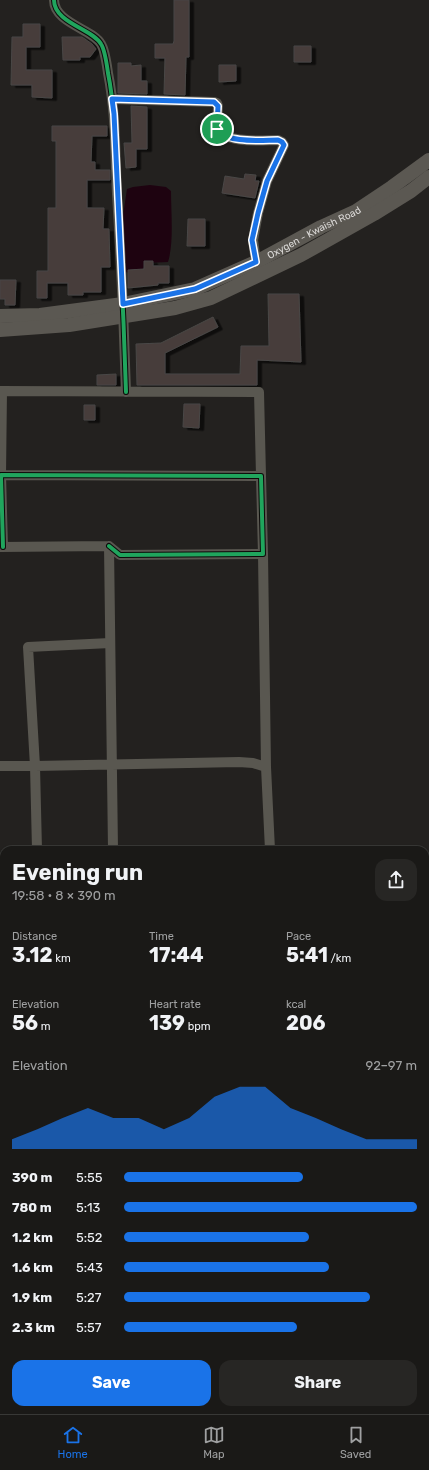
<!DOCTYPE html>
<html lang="en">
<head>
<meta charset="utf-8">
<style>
  :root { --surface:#1a1917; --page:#272624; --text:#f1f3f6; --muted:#9fa0a1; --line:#383836; --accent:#1a73e8 }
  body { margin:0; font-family:Rubik,sans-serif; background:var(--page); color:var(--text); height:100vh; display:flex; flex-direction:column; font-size:15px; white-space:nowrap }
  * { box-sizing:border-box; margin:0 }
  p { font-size:13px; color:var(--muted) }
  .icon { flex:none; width:22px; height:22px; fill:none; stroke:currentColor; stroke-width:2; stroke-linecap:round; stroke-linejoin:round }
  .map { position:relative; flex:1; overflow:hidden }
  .sheet { position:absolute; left:0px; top:846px; width:429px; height:568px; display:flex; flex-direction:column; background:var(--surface); border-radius:12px 12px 0 0; box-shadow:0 1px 3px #0004,0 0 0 1px var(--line) }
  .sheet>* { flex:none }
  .pin { position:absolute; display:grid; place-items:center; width:34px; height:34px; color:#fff; margin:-17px; border:2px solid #fff; border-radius:50%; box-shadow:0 1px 4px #0007 }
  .round { display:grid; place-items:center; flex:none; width:42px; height:42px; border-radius:12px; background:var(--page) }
  .overview { display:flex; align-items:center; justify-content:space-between; height:68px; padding:0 12px }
  h1 { font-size:22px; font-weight:700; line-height:30px }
  .stats { display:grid; grid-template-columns:repeat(3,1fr); gap:6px; height:68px; padding:4px 12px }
  .stats div { display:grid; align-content:center }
  .stats b { font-size:20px; font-weight:700 }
  .stats small { font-size:11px; font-weight:400 }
  .stats p { font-size:11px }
  .chart { height:112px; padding:8px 12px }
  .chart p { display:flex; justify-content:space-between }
  .chart svg { width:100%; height:72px; margin-top:4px; fill:var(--accent); opacity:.7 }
  .action { display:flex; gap:8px; margin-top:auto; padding:8px 12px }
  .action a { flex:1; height:46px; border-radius:12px; background:var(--accent); color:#fff; font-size:16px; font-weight:700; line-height:46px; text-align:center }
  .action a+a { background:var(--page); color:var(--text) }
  ul { padding:0 12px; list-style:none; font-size:13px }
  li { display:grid; grid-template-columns:64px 48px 1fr; align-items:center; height:30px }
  li i { height:10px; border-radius:5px; background:var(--accent) }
  .menu { display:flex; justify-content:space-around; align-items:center; height:56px; border-top:1px solid var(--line); background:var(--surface); font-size:11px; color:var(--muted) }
  .menu a { display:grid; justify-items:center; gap:2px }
  .menu .active { color:var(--accent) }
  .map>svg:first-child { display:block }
</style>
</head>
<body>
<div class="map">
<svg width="429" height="1414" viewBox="0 0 429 1414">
  <defs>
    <filter id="shadow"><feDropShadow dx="4.5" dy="2.5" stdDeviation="0" flood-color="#0009"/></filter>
  </defs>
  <rect width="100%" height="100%" fill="#23211f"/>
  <path fill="#1e0310" d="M150,185L166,187L171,191C171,212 174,243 168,262L146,263L143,269L136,274L125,272L122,222L127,189L133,187Z"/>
  <path fill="#463d3b" stroke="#494746" filter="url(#shadow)" d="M174,0H189V57H186L185,95L164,94L165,58H155V44H173L174,41Z
    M23,24H40V47H26V70H52V98L32,97V85H11L12,37H23Z
    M62,37H82L92,44L96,49L90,57H80V60H63Z
    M294,46H311V62H294Z
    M118,63H131V66L141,65V81H147V94L118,93Z
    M219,65H236V81L219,82Z
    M131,106L147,107V149H136V167L126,168L124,143H132Z
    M52,126H107V136H92L91,162H95V170H110V180H87V208H104L103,229H109L110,267H101V292H83V295H68V283H47V298H37V271H48V208H56V141H52Z
    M245,174L256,175L255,181H259L255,198L222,193L225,176L244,179Z
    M188,219H205V246H187Z
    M144,261H153V266H169V283H158V285L128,288V270L144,269Z
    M0,280H16L15,305H5V299H0Z
    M268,294H299L301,362L257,360V385H137L136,344L161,343L213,317L218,327L165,353V374H240L241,346H269Z
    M116,374V385H97V375Z
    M184,404H200L199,428L183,427Z
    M84,405H95V420H84Z"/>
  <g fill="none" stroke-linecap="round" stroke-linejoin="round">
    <path stroke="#595750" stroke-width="10" d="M54,0C54,23 93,29 101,44C105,50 107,66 108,73C116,113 115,154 117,194C121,260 124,326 126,392
      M112,99L214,102L217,103L218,106L217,129C227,144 262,140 278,140L282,142L284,145L267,181L258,213L253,240L256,262
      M0,391L259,392L261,476
      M1,475L2,391
      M0,547L109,546L113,850
      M3,547L1,475L261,476L263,554L120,555L109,546
      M263,554L266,767L270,850
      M0,766H35L28,647L110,643
      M37,850L35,766L239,762L253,763L266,767
      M0,870H4
      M0,961H4
      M0,1130H4"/>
    <g stroke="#5b5852" stroke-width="14">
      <path id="s1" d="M0,316L40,315L123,304L195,289L256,262L321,227L356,211L392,187L429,160"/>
      <path d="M0,330L69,325L175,308L211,298L301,255L374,214L411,191L429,177"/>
    </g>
    <defs>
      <path id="cycleway" d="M54,0C54,23 93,29 101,44C105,50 107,66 108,73C116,113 115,154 117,194C121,260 124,326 126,392
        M3,547L1,475L261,476L263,554L120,555L109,546"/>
    </defs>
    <use href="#cycleway" stroke="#0c0a09" stroke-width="6"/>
    <use href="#cycleway" stroke="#20a55d" stroke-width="4"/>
  </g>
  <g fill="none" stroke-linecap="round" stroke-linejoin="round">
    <defs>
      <path id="route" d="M112,99L214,102L218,106L217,129C227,144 262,140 278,140L282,142L284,145L267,181L258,213L252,240L256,262L195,289L123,304L114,114Z"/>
    </defs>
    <use href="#route" stroke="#fff" stroke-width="8"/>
    <use href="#route" stroke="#1a73e8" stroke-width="5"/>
  </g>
  <g text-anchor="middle" stroke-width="3.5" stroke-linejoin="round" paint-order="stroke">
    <g font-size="10" fill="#dbd9d7" stroke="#0c0a09">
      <text dy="4" stroke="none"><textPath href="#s1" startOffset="329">Oxygen - Kwaish Road</textPath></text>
    </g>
  </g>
</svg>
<div class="pin" style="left:217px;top:129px;background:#1e9e55"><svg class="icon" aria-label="arrive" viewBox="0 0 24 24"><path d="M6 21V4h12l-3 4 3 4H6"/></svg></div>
<section class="sheet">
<div class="overview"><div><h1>Evening run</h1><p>19:58 · 8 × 390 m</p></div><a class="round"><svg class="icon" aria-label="share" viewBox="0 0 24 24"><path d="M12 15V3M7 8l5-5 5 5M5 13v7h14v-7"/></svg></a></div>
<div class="stats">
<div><p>Distance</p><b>3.12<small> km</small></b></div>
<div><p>Time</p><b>17:44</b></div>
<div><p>Pace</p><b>5:41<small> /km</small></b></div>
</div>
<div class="stats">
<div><p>Elevation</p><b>56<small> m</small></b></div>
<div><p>Heart rate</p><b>139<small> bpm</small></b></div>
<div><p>kcal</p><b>206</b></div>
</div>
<div class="chart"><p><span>Elevation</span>92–97 m</p>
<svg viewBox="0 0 160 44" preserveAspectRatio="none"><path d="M0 44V38L10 32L20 25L30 19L40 25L50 25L60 32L70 25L80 12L90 6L100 6L110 19L120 25L130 32L140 38L150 38L160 38V44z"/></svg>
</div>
<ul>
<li><b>390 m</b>5:55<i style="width:61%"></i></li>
<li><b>780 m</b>5:13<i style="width:100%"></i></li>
<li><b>1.2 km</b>5:52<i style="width:63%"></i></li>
<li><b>1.6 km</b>5:43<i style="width:70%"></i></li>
<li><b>1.9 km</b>5:27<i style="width:84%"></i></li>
<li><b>2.3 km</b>5:57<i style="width:59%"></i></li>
</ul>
<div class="action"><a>Save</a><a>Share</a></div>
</section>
</div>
<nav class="menu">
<a class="active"><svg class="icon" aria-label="home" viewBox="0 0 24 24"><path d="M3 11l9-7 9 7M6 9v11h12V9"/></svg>Home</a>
<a><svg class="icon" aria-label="map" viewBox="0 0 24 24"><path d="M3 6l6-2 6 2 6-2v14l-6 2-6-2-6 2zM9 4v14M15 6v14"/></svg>Map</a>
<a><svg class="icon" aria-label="saved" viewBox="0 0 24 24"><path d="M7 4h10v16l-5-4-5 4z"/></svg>Saved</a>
</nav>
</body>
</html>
